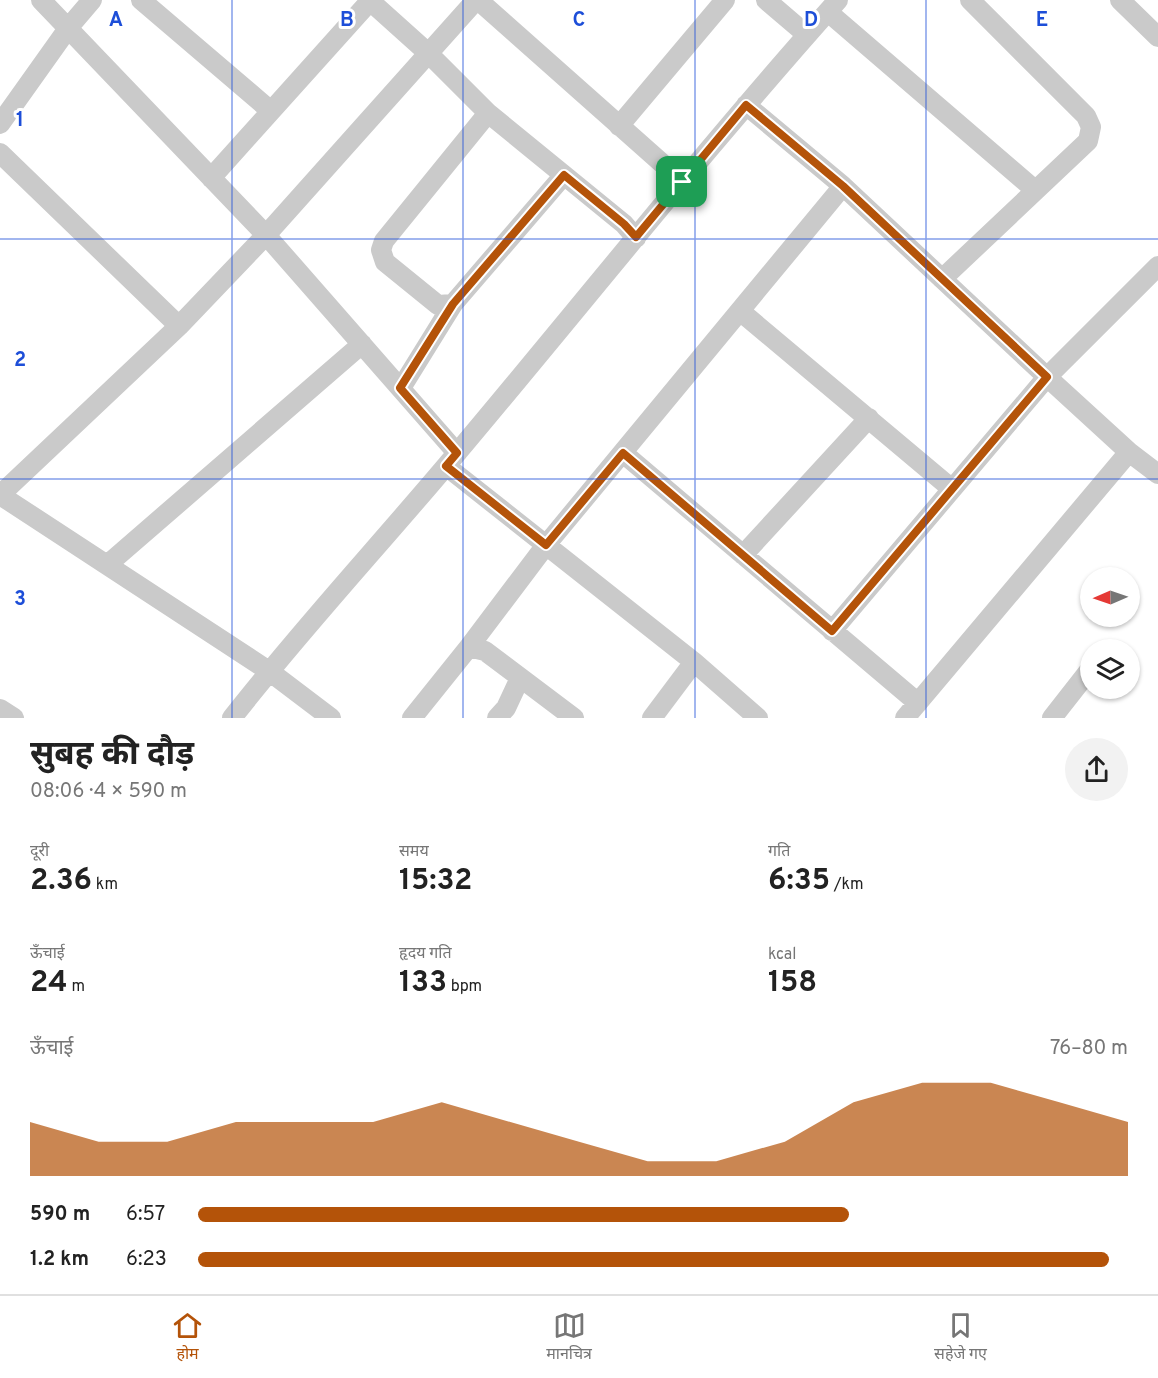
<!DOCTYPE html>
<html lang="hi">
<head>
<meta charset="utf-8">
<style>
  :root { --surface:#fff; --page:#f2f2f2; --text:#222; --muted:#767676; --line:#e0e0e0; --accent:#b45309 }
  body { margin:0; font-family:Overpass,"Noto Sans Devanagari",sans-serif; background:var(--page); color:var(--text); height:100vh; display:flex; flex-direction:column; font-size:22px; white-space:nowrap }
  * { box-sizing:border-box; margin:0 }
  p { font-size:20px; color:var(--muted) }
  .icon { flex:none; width:33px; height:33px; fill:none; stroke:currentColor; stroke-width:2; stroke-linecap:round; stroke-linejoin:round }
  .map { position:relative; height:718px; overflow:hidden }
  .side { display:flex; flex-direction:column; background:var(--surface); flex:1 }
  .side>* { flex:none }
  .needle { width:39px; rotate:268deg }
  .buttons { position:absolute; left:1080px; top:567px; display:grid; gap:12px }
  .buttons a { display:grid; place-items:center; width:60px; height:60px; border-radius:50%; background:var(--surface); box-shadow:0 2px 4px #0004; font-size:30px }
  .pin { position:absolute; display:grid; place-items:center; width:51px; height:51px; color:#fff; margin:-26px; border-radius:12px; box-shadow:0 3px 9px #0006 }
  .round { display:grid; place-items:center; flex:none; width:63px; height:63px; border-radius:32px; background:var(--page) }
  .overview { display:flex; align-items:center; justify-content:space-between; height:102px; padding:0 30px }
  h1 { font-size:33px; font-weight:700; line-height:45px }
  .figures { display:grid; grid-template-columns:repeat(3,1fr); gap:9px; height:102px; padding:6px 30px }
  .figures div { display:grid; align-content:center }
  .figures b { font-size:30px; font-weight:700 }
  .figures small { font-size:16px; font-weight:400 }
  .figures p { font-size:16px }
  .chart { height:168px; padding:12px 30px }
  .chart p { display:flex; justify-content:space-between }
  .chart svg { width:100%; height:108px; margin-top:6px; fill:var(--accent); opacity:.7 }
  ul { padding:0 30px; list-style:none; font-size:20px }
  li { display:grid; grid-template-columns:96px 72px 1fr; align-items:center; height:45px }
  li i { height:15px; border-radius:8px; background:var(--accent) }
  .menu { display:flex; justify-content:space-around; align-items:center; height:84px; border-top:2px solid var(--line); background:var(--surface); font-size:16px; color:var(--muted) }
  .menu a { display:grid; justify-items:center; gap:3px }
  .menu .on { color:var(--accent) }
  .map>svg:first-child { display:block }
</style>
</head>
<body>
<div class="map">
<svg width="1158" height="718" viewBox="0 0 1158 718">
  <rect width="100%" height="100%" fill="#fff"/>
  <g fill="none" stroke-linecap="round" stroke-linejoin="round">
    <path stroke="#cacaca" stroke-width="20" d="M41,0L266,235L476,0
      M141,0L271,111
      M369,0L428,53L488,113L384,241L381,250L385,262L438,305L453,304L564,175
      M478,0L682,181
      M766,0L807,35
      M1120,0L1158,37
      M828,12L1035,190
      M746,105L843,186L1047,377L1129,452L905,718
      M488,113L624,224L636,238
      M0,124L69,27L92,0
      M619,126L725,0
      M0,153L179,326
      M211,178L370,1
      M942,279L1088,141L1091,127L1086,116L970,0
      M740,311L952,489
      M401,388L453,304
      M1129,452L1158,474
      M623,453L918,703
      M446,466L694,662L758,718
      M743,555L869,418
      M107,565L362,344
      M832,631L1047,377L1158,266
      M469,647L546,545L843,186
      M0,709L14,718
      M232,718C300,631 375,550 446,466C577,311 703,151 838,0
      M331,718L269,671L0,495L179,326L266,235L457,453
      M412,718L469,647L485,651L574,718
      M497,718L506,708L520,678
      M652,718L694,662
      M1052,718L1088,672"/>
  </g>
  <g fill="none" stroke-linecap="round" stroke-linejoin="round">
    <defs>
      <path id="route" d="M746,105L843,186L1047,377L832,631L623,453L546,545L446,466L457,453L400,388L453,304L564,175L624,224L636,237Z"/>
    </defs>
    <use href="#route" stroke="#fff" stroke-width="12"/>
    <use href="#route" stroke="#b45309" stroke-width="8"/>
  </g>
  <path fill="none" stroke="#1d4ed8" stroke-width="1.5" stroke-opacity="0.55" d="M232,0V718M463,0V718M695,0V718M926,0V718M0,239H1158M0,479H1158"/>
  <g font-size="20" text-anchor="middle" font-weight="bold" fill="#1d4ed8" stroke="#fff" stroke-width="6" stroke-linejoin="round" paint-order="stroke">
    <text x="116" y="26">A</text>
    <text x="347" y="26">B</text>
    <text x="579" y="26">C</text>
    <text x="811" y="26">D</text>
    <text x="1042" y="26">E</text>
    <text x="20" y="126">1</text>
    <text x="20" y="366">2</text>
    <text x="20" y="605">3</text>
  </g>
</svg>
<div class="buttons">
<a><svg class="needle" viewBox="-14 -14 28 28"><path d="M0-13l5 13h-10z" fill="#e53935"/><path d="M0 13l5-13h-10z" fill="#767676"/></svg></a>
<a><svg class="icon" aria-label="layers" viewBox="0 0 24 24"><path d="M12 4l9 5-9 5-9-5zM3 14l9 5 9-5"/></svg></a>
</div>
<div class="pin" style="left:682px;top:182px;background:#1e9e55"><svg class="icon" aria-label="arrive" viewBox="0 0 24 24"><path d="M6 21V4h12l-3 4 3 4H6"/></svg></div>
</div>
<section class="side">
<div class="overview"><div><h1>सुबह की दौड़</h1><p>08:06 · 4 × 590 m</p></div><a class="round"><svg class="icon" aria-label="share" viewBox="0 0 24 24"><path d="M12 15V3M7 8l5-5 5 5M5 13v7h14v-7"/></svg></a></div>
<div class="figures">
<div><p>दूरी</p><b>2.36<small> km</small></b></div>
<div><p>समय</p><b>15:32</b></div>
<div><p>गति</p><b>6:35<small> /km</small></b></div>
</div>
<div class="figures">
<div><p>ऊँचाई</p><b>24<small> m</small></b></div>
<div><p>हृदय गति</p><b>133<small> bpm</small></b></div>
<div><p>kcal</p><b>158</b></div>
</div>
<div class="chart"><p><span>ऊँचाई</span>76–80 m</p>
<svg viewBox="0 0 160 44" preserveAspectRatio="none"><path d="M0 44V22L10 30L20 30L30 22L40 22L50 22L60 14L70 22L80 30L90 38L100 38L110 30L120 14L130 6L140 6L150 14L160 22V44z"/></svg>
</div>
<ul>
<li><b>590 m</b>6:57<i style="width:70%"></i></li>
<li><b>1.2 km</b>6:23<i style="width:98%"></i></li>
</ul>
</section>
<nav class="menu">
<a class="on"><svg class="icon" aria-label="home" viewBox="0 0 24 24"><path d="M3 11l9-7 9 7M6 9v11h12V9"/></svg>होम</a>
<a><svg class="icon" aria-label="map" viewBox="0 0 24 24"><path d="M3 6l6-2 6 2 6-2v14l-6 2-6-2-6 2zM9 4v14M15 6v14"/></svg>मानचित्र</a>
<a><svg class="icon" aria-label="saved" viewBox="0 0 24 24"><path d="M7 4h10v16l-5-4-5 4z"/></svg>सहेजे गए</a>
</nav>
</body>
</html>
